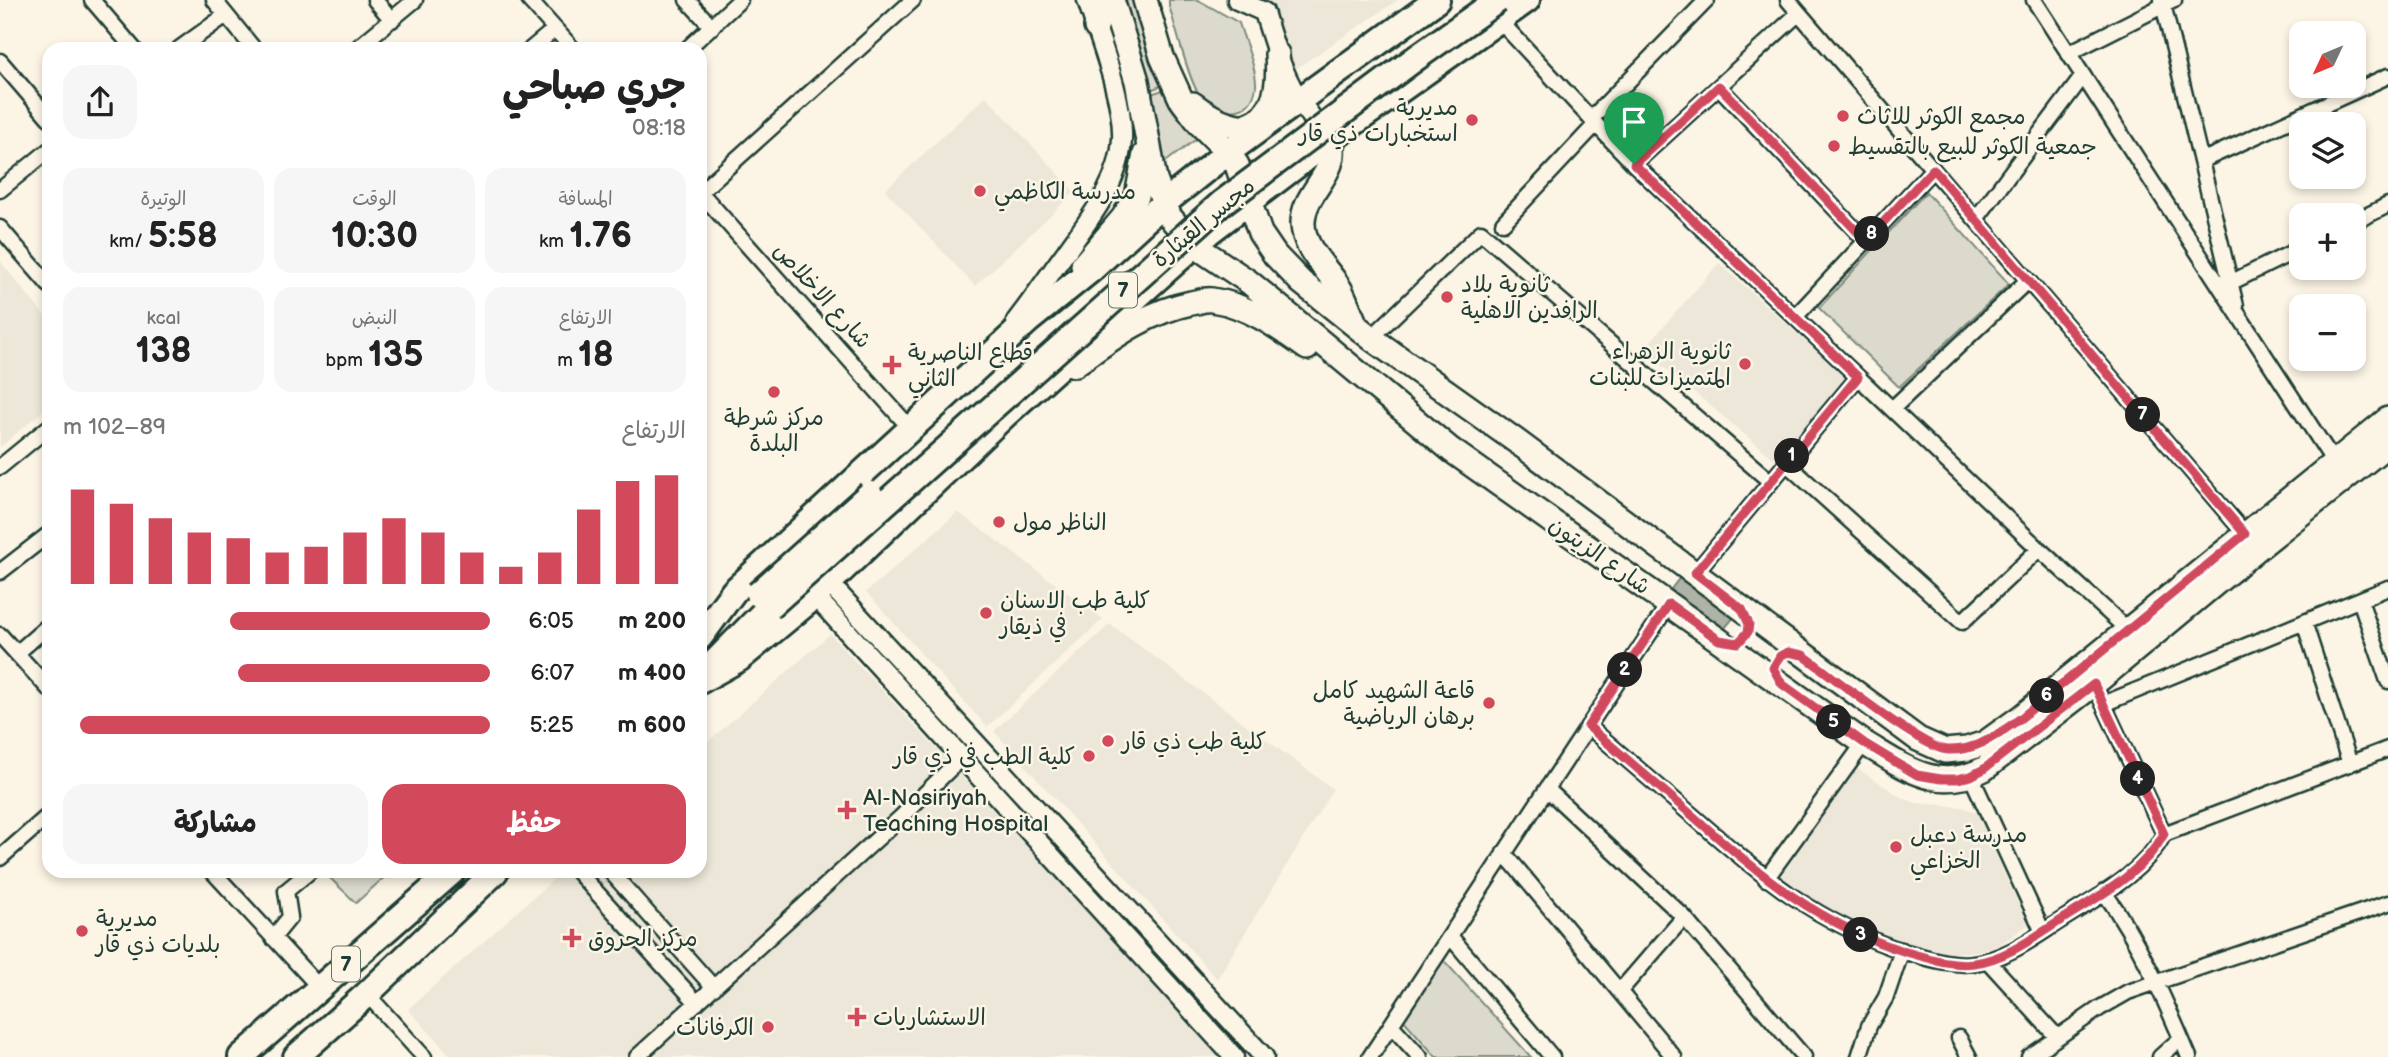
<!DOCTYPE html>
<html lang="ar">
<head>
<meta charset="utf-8">
<style>
  :root { --surface:#fff; --page:#f6f6f6; --text:#222; --muted:#767676; --accent:#d1495b }
  body { margin:0; font-family:"Balsamiq Sans","Playpen Sans Arabic",sans-serif; background:var(--page); color:var(--text); direction:rtl; height:100vh; display:flex; flex-direction:column; font-size:26px; white-space:nowrap }
  * { box-sizing:border-box; margin:0 }
  p { font-size:23px; color:var(--muted) }
  .icon { flex:none; width:38px; height:38px; fill:none; stroke:currentColor; stroke-width:2; stroke-linecap:round; stroke-linejoin:round }
  .map { position:relative; flex:1; overflow:hidden; direction:ltr }
  .drawer { position:absolute; left:42px; top:42px; width:665px; height:836px; display:flex; flex-direction:column; background:var(--surface); border-radius:21px; box-shadow:0 4px 10px #0003; direction:rtl }
  .drawer>* { flex:none }
  .needle { width:46px; rotate:226deg }
  .controls { position:absolute; left:2289px; top:21px; display:grid; gap:14px }
  .controls a { display:grid; place-items:center; width:77px; height:77px; border-radius:14px; background:var(--surface); box-shadow:0 4px 10px #0003; font-size:35px }
  .pin { position:absolute; display:grid; place-items:center; width:60px; height:60px; color:#fff; margin:-72px -30px; border-radius:50% 50% 50% 0; rotate:-45deg; box-shadow:0 0 7px #0007 }
  .pin .icon { rotate:45deg }
  .km { position:absolute; width:35px; height:35px; margin:-18px; border-radius:50%; background:#222; color:#fff; font-size:19px; line-height:35px; text-align:center }
  .round { display:grid; place-items:center; flex:none; width:74px; height:74px; border-radius:21px; background:var(--page) }
  .head { display:flex; align-items:center; justify-content:space-between; height:119px; padding:0 21px }
  h1 { font-size:38px; font-weight:700; line-height:52px }
  .stats { display:grid; grid-template-columns:repeat(3,1fr); gap:10px; height:119px; padding:7px 21px }
  .stats div { display:grid; align-content:center; border-radius:18px; background:var(--page); text-align:center }
  .stats b { font-size:35px; font-weight:700 }
  .stats small { font-size:19px; font-weight:400 }
  .stats p { font-size:19px }
  .chart { height:196px; padding:14px 21px }
  .chart p { display:flex; justify-content:space-between }
  .chart svg { width:100%; height:126px; margin-top:7px; stroke:var(--accent); stroke-width:6 }
  .button { display:flex; gap:14px; margin-top:auto; padding:14px 21px }
  .button a { flex:1; height:80px; border-radius:21px; background:var(--accent); color:#fff; font-size:28px; font-weight:700; line-height:80px; text-align:center }
  .button a+a { background:var(--page); color:var(--text) }
  ul { padding:0 21px; list-style:none; font-size:23px }
  li { display:grid; grid-template-columns:112px 84px 1fr; align-items:center; height:52px }
  li i { height:18px; border-radius:9px; background:var(--accent) }
  .map>svg:first-child { display:block }
</style>
</head>
<body>
<div class="map">
<svg width="2388" height="1057" viewBox="0 0 2388 1057">
  <rect width="100%" height="100%" fill="#fcf5e5"/>
  <filter id="ink" filterUnits="userSpaceOnUse"><feTurbulence type="fractalNoise" baseFrequency=".0143" numOctaves="2"/><feDisplacementMap in="SourceGraphic" scale="14" xChannelSelector="R" yChannelSelector="G"/><feConvolveMatrix kernelMatrix="1 2 1 2 8 2 1 2 1" color-interpolation-filters="sRGB"/></filter>
  <g filter="url(#ink)">
    <path fill="#ece7d8" d="M1253,0H1398L1291,72Z
      M986,96L1075,192L975,286L885,190Z
      M0,261L49,321V406L0,447Z
      M1719,263L1847,379L1778,462L1643,350Z
      M958,512L1103,619L987,727L866,592Z
      M1110,624L1333,789L1217,979L994,731Z
      M830,634L1221,1057H452L408,1009L562,872H700V749Z
      M1855,767L1901,797L1916,803L1963,807L1977,813L2028,925L1999,945L1977,951L1951,953L1885,937L1778,881Z"/>
    <path fill="#dcdacc" stroke="#7e8c80" stroke-width="2" d="M1125,0H1138L1161,86L1150,90Z
      M1169,0H1198L1239,23C1244,40 1257,69 1256,86C1252,121 1216,114 1199,94C1189,82 1175,24 1169,6Z
      M1163,90C1170,111 1182,124 1199,137L1160,166L1158,129L1151,94Z
      M1926,192L2009,284L1899,387L1819,308Z
      M338,872H390L356,903L330,878Z
      M1438,954L1531,1057H1436L1402,1018Z"/>
    <path fill="#aeb3a7" stroke="#758479" stroke-width="2" d="M1681,576L1735,616L1720,634L1665,597Z"/>
    <g fill="none" stroke-linecap="round" stroke-linejoin="round">
      <defs>
        <path id="minor" d="M92,0L134,49
          M214,0L254,49
          M375,0L392,20
          M529,0L573,49
          M687,0L712,27
          M1707,0L1591,119L1634,164L2039,549L2128,630
          M1788,0L2245,534
          M2034,0L2334,462
          M2162,0L2236,306
          M1499,20L1591,119
          M179,49L226,15
          M356,49L415,0
          M531,49L555,29
          M687,49L740,0
          M2069,53L2174,0
          M0,61L49,118
          M1719,87L1866,241
          M2201,161L2388,76
          M1634,164L1799,13
          M0,190L49,150
          M700,192L911,429
          M700,192L913,0
          M1976,219L2083,76
          M2354,222L2388,205
          M1503,223L1596,124
          M0,228L49,285
          M2230,283L2301,248
          M1795,317L1933,169
          M1371,338L1481,232L1771,482
          M1892,409L2028,280
          M1786,463L1962,622L2039,549
          M0,467L49,427
          M0,572L49,534
          M1695,573L1858,377
          M2360,600L2388,681
          M2304,622L2350,764
          M0,635L49,689
          M17,653L49,625
          M2094,684L2164,834
          M2103,704L2388,588
          M1588,726C1623,756 1658,786 1693,816C1761,876 1818,924 1906,952C1928,958 1951,966 1974,963C2007,959 2036,936 2063,919C2099,896 2144,873 2164,834L2388,749
          M1971,776L2043,932
          M1547,789L1684,917L1804,1057
          M1504,853L1674,1057
          M0,858L49,815
          M213,872L319,987
          M578,872L697,1003
          M611,872L714,988
          M1766,879L1864,743
          M2104,892C2140,942 2165,1000 2189,1057
          M1450,936L1552,1057
          M273,938L290,917L286,891L309,872
          M1987,960L2057,1037
          M1620,991L1684,917
          M367,994L424,1057
          M1391,1025L1420,1057
          M1959,1038L1969,1057
          M637,1057L900,818L961,758
          M1370,1057L1669,604
          M1859,1057L1869,1026L1886,997L1902,950
          M2029,1057L2100,1008L2128,992L2388,903
          M2160,1057L2181,1038"/>
        <path id="tertiary" d="M1237,0L1264,12C1273,42 1282,72 1298,98C1307,112 1318,125 1328,138
          M1016,321C1034,298 1049,275 1066,252C1090,218 1120,182 1122,139C1124,100 1099,38 1087,0
          M829,583L1264,1057
          M815,596L1234,1057"/>
        <path id="primary" d="M1112,0L1137,81L1155,180L1169,216L1194,245L1249,282L1451,450L1864,743C1903,766 1937,794 1984,769L2094,684L2257,549L2388,444
          M1145,0L1162,57L1181,99L1200,124L1228,152L1237,165L1260,233L1275,255L1301,282L1371,338L1516,441L1918,739L1945,751L1967,749L1985,743L2021,717L2388,419
          M1096,27L1104,0
          M1193,104C1215,121 1242,133 1268,123
          M1247,125C1278,115 1279,81 1277,54
          M1330,140C1342,172 1302,191 1303,224C1304,251 1327,267 1340,289C1346,300 1350,312 1355,323
          M1083,265L1123,218L1137,196L1145,154
          M1074,365C1111,339 1146,312 1191,303C1198,302 1205,299 1212,300C1248,305 1278,327 1307,348"/>
        <path id="trunk" d="M700,637L734,591L1029,320L1092,269L1163,204L1228,152L1437,0
          M710,667L769,607
          M700,681L739,659L815,596L1006,414L1209,232L1330,140L1527,0
          M241,1057L452,872
          M296,1057L367,994L495,872"/>
      </defs>
      <use href="#minor" stroke="#1f3d34" stroke-width="19"/>
      <use href="#tertiary" stroke="#1f3d34" stroke-width="23"/>
      <use href="#primary" stroke="#1f3d34" stroke-width="28"/>
      <use href="#trunk" stroke="#1f3d34" stroke-width="30"/>
      <use href="#minor" stroke="#fcf5e5" stroke-width="14"/>
      <use href="#tertiary" stroke="#fcf5e5" stroke-width="18"/>
      <use href="#primary" stroke="#fcf5e5" stroke-width="23"/>
      <use href="#trunk" stroke="#fcf5e5" stroke-width="24"/>
      <defs>
        <path id="trunk-bridge" d="M758,594L870,494
          M769,607L1223,202L1416,58L1498,0"/>
      </defs>
      <use href="#trunk-bridge" stroke="#1f3d34" stroke-width="30" stroke-linecap="butt"/>
      <use href="#trunk-bridge" stroke="#fcf5e5" stroke-width="24"/>
    </g>
  </g>
  <g fill="none" stroke-linecap="round" stroke-linejoin="round" filter="url(#ink)">
    <defs>
      <path id="route" d="M1719,86L1866,241L1933,169L2245,534L2021,718C1998,734 1978,751 1948,750C1924,750 1828,673 1803,655L1788,652L1780,656L1773,668L1782,684L1864,743L1917,775L1941,779H1957L1971,776L1984,769L2094,684L2164,834C2143,873 2099,896 2063,919C2036,936 2006,959 1974,963C1951,966 1928,958 1906,952C1818,924 1761,876 1693,816C1658,786 1623,756 1588,726L1669,604L1719,640L1738,643L1748,632L1749,624L1742,609L1695,573L1858,377L1634,164Z"/>
    </defs>
    <use href="#route" stroke="#fff" stroke-width="14"/>
    <use href="#route" stroke="#d1495b" stroke-width="9"/>
  </g>
  <g fill="#d1495b" stroke="#fcf5e5" stroke-width="2.5">
    <circle cx="1843" cy="116" r="7"/>
    <circle cx="1472" cy="120" r="7"/>
    <circle cx="1834" cy="146" r="7"/>
    <circle cx="980" cy="191" r="7"/>
    <circle cx="1447" cy="297" r="7"/>
    <circle cx="1745" cy="364" r="7"/>
    <path d="M888.5 354.5h7v7h7v7h-7v7h-7v-7h-7v-7h7z"/>
    <circle cx="774" cy="392" r="7"/>
    <circle cx="999" cy="522" r="7"/>
    <circle cx="986" cy="613" r="7"/>
    <circle cx="1489" cy="703" r="7"/>
    <circle cx="1108" cy="741" r="7"/>
    <circle cx="1089" cy="756" r="7"/>
    <path d="M843.5 799.5h7v7h7v7h-7v7h-7v-7h-7v-7h7z"/>
    <circle cx="1896" cy="847" r="7"/>
    <circle cx="82" cy="931" r="7"/>
    <path d="M568.5 927.5h7v7h7v7h-7v7h-7v-7h-7v-7h7z"/>
    <path d="M853.5 1006.5h7v7h7v7h-7v7h-7v-7h-7v-7h7z"/>
    <circle cx="768" cy="1027" r="7"/>
  </g>
  <g text-anchor="middle" stroke-width="5" stroke-linejoin="round" paint-order="stroke">
    <g fill="#fcf5e5" stroke="#617469" stroke-width="2">
      <rect x="1109" y="272.5" width="28" height="35" rx="5"/>
      <rect x="332" y="946.5" width="28" height="35" rx="5"/>
    </g>
    <g font-size="21" font-weight="bold" fill="#1f3d34">
      <text x="1123" y="297">7</text>
      <text x="346" y="971">7</text>
    </g>
    <g font-size="23" fill="#1f3d34" stroke="#fcf5e5" text-anchor="start">
      <text x="1458" y="115" text-anchor="end">مديرية<tspan x="1458" dy="26">استخبارات ذي قار</tspan></text>
      <text x="1857" y="124">مجمع الكوثر للاثاث</text>
      <text x="1848" y="154">جمعية الكوثر للبيع بالتقسيط</text>
      <text x="994" y="199">مدرسة الكاظمي</text>
      <text x="1461" y="292">ثانوية بلاد<tspan x="1461" dy="26">الرافدين الاهلية</tspan></text>
      <text x="1731" y="359" text-anchor="end">ثانوية الزهراء<tspan x="1731" dy="26">المتميزات للبنات</tspan></text>
      <text x="908" y="360">قطاع الناصرية<tspan x="908" dy="26">الثاني</tspan></text>
      <text x="774" y="425" text-anchor="middle">مركز شرطة<tspan x="774" dy="26">البلدة</tspan></text>
      <text x="1013" y="530">الناظر مول</text>
      <text x="1000" y="608">كلية طب الاسنان<tspan x="1000" dy="26">في ذيقار</tspan></text>
      <text x="1475" y="698" text-anchor="end">قاعة الشهيد كامل<tspan x="1475" dy="26">برهان الرياضية</tspan></text>
      <text x="1122" y="749">كلية طب ذي قار</text>
      <text x="1075" y="764" text-anchor="end">كلية الطب في ذي قار</text>
      <text x="863" y="805">Al-Nasiriyah<tspan x="863" dy="26">Teaching Hospital</tspan></text>
      <text x="1910" y="842">مدرسة دعبل<tspan x="1910" dy="26">الخزاعي</tspan></text>
      <text x="96" y="926">مديرية<tspan x="96" dy="26">بلديات ذي قار</tspan></text>
      <text x="588" y="946">مركز الحروق</text>
      <text x="873" y="1025">الاستشاريات</text>
      <text x="754" y="1035" text-anchor="end">الكرفانات</text>
    </g>
    <g font-size="23" fill="#1f3d34" stroke="#fcf5e5">
      <text transform="translate(1203 222) rotate(-40)" y="8">مجسر القيثارة</text>
      <text transform="translate(823 295) rotate(48)" y="8">شارع الاخلاص</text>
      <text transform="translate(1600 555) rotate(35)" y="8">شارع الزيتون</text>
    </g>
  </g>
</svg>
<div class="controls">
<a><svg class="needle" viewBox="-14 -14 28 28"><path d="M0-13l5 13h-10z" fill="#e53935"/><path d="M0 13l5-13h-10z" fill="#767676"/></svg></a>
<a><svg class="icon" aria-label="layers" viewBox="0 0 24 24"><path d="M12 4l9 5-9 5-9-5zM3 14l9 5 9-5"/></svg></a>
<a>+</a>
<a>−</a>
</div>
<div class="pin" style="left:1634px;top:164px;background:#1e9e55"><svg class="icon" aria-label="arrive" viewBox="0 0 24 24"><path d="M6 21V4h12l-3 4 3 4H6"/></svg></div>
<b class="km" style="left:1792px;top:456px">1</b>
<b class="km" style="left:1625px;top:670px">2</b>
<b class="km" style="left:1861px;top:935px">3</b>
<b class="km" style="left:2138px;top:779px">4</b>
<b class="km" style="left:1834px;top:722px">5</b>
<b class="km" style="left:2047px;top:696px">6</b>
<b class="km" style="left:2143px;top:415px">7</b>
<b class="km" style="left:1872px;top:234px">8</b>
<section class="drawer">
<div class="head"><div><h1>جري صباحي</h1><p>08:18</p></div><a class="round"><svg class="icon" aria-label="share" viewBox="0 0 24 24"><path d="M12 15V3M7 8l5-5 5 5M5 13v7h14v-7"/></svg></a></div>
<div class="stats">
<div><p>المسافة</p><b>1.76<small> km</small></b></div>
<div><p>الوقت</p><b>10:30</b></div>
<div><p>الوتيرة</p><b>5:58<small> /km</small></b></div>
</div>
<div class="stats">
<div><p>الارتفاع</p><b>18<small> m</small></b></div>
<div><p>النبض</p><b>135<small> bpm</small></b></div>
<div><p>kcal</p><b>138</b></div>
</div>
<div class="chart"><p><span>الارتفاع</span>89–102 m</p>
<svg viewBox="0 0 160 44" preserveAspectRatio="none"><path d="M5 44V11M15 44V16M25 44V21M35 44V26M45 44V28M55 44V33M65 44V31M75 44V26M85 44V21M95 44V26M105 44V33M115 44V38M125 44V33M135 44V18M145 44V8M155 44V6"/></svg>
</div>
<ul>
<li><b>200 m</b>6:05<i style="width:61%"></i></li>
<li><b>400 m</b>6:07<i style="width:59%"></i></li>
<li><b>600 m</b>5:25<i style="width:96%"></i></li>
</ul>
<div class="button"><a>حفظ</a><a>مشاركة</a></div>
</section>
</div>
</body>
</html>
